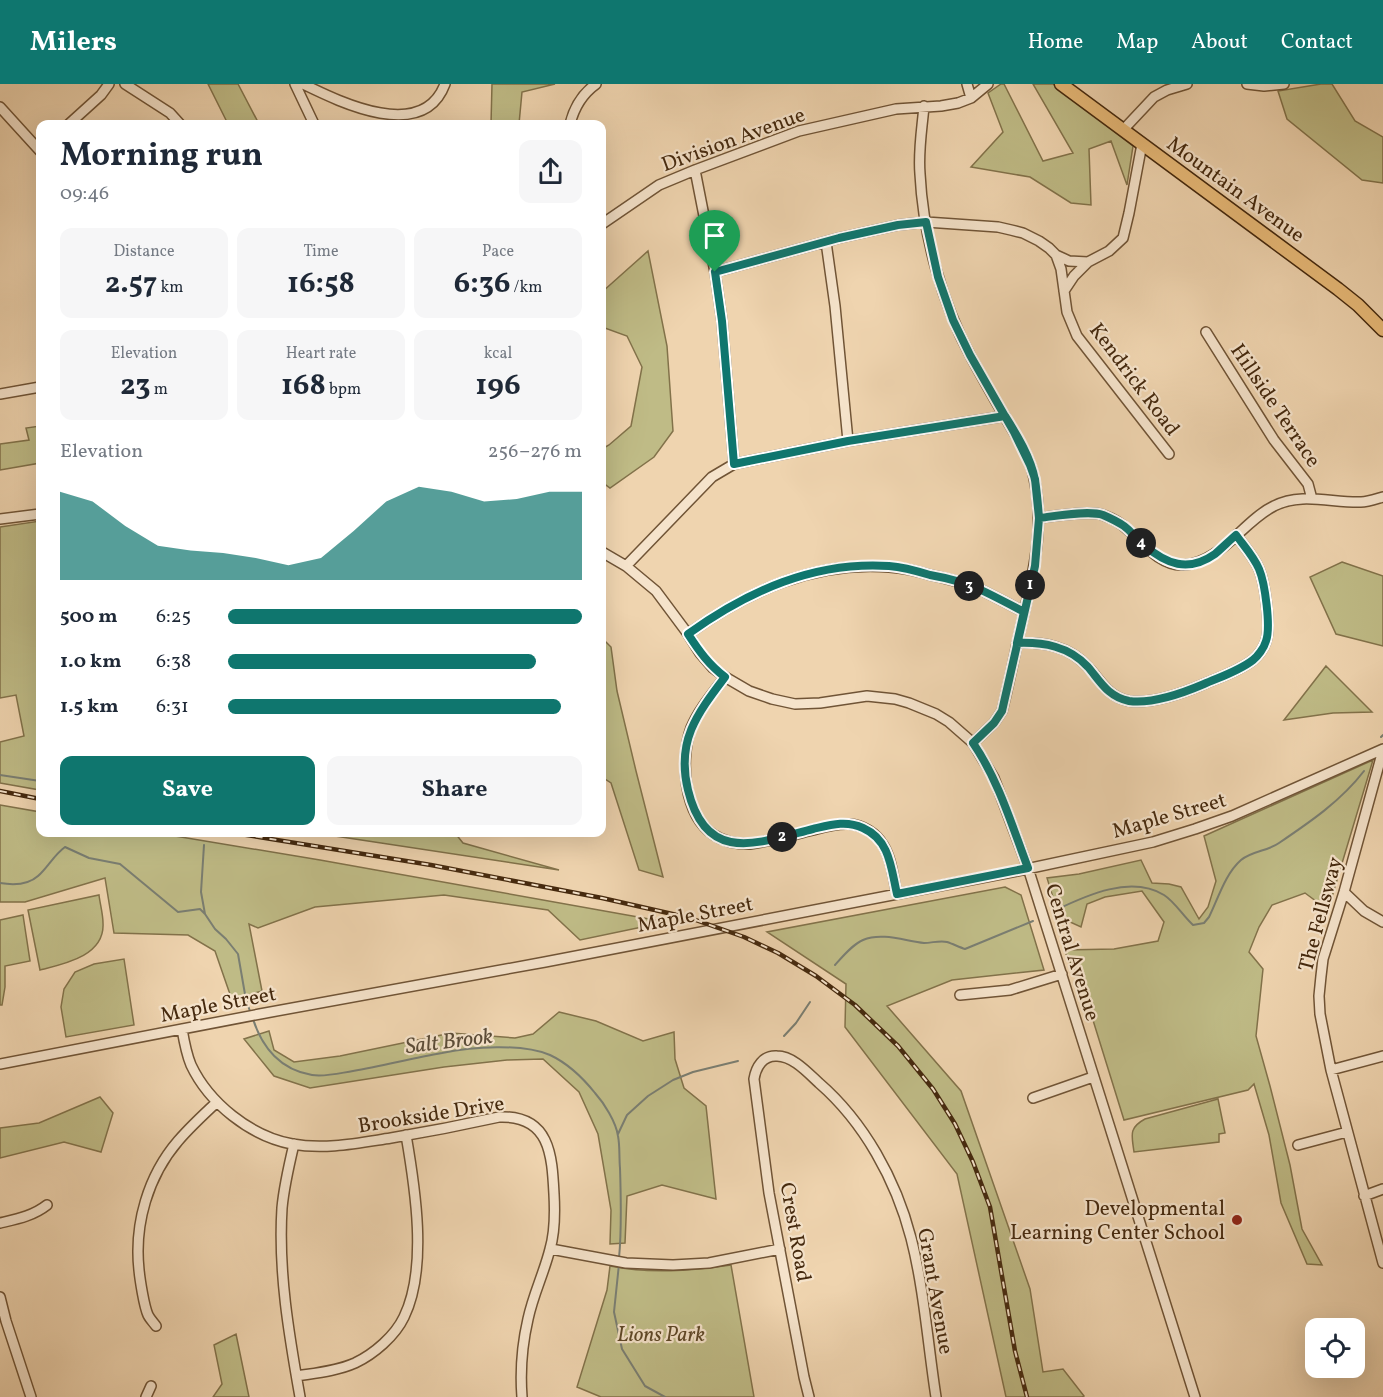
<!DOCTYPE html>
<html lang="en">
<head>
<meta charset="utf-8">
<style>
  :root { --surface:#fff; --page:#f6f6f7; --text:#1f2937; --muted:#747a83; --accent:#0f766e }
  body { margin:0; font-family:Vollkorn,serif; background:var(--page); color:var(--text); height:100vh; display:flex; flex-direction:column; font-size:22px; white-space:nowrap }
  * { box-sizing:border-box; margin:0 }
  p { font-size:20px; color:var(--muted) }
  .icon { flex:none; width:33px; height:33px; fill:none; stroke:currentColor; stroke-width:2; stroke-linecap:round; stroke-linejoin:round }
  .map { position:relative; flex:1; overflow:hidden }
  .panel { position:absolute; left:36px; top:36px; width:570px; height:717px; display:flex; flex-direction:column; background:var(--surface); border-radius:12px; box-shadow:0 6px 24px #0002 }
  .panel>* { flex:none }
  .fabs { position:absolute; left:1305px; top:1234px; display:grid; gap:12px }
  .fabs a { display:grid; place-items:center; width:60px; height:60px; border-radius:12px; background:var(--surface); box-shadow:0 6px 24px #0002; font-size:30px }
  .pin { position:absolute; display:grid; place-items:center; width:51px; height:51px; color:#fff; margin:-62px -26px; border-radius:50% 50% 50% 0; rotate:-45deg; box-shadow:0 0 6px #0007 }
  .pin .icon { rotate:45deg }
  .km { position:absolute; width:30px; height:30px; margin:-15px; border-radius:50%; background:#222; color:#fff; font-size:16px; line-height:30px; text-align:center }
  .round { display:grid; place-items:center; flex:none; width:63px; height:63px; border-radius:12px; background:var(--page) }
  .head { display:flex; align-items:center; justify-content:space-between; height:102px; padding:0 24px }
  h1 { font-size:33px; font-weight:700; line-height:45px }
  .stats { display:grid; grid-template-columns:repeat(3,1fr); gap:9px; height:102px; padding:6px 24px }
  .stats div { display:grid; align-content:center; border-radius:12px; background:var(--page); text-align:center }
  .stats b { font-size:30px; font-weight:700 }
  .stats small { font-size:16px; font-weight:400 }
  .stats p { font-size:16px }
  .chart { height:168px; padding:12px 24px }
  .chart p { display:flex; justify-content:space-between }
  .chart svg { width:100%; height:108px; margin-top:6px; fill:var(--accent); opacity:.7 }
  .primary-button { display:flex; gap:12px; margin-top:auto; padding:12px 24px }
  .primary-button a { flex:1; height:69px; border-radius:12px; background:var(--accent); color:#fff; font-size:24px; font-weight:700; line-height:69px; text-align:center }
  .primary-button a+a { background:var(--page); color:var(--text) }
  ul { padding:0 24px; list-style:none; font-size:20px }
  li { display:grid; grid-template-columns:96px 72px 1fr; align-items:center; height:45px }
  li i { height:15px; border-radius:8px; background:var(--accent) }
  header { display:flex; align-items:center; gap:36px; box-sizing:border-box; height:84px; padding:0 30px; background:var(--accent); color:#fff }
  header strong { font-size:28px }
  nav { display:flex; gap:33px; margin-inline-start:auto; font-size:21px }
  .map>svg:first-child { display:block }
</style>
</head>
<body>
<header>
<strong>Milers</strong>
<nav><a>Home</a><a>Map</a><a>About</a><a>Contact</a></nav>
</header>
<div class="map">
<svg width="1383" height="1313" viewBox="0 0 1383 1313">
  <rect width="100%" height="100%" fill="#efd4af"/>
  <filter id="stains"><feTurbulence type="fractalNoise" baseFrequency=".00333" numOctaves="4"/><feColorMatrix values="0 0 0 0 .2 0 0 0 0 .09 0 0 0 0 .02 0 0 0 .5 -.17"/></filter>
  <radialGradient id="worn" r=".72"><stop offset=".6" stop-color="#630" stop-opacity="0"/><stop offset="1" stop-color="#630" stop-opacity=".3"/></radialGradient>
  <path fill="#bfbb86" stroke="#82724a" stroke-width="1.5" d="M208,0H238L259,40H228Z
    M492,0H555L522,8L519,40H491Z
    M1001,0H1004L1043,77L1073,69L1033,0H1053L1133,62L1127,101L1111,57L1089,65L1091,121L1071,119L1030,93L971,83L1003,48L988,9Z
    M1321,0H1332L1355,37L1383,53V99L1362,96L1287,35L1278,7Z
    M648,167L667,262L673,347L654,373L610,404L602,398V365L609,361L631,342L642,283L627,252L602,243V208Z
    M40,342V379L0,386V360L29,356L26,344Z
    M40,437V706L0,699V658L24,652L16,611L0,614V443Z
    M1342,478L1383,492V562L1336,550L1310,493Z
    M602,554L611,563L617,607L636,687L663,793L639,786L611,699L602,693Z
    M1326,582L1372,628L1333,629L1284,636Z
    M1373,676L1328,826L1305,809L1272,821L1259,843L1249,868L1263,885L1256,952L1270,1002L1290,1081L1302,1145L1322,1181L1307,1180L1281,1119L1269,1051L1254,1000L1248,1006L1124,1036L1083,904L1064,866L1114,865L1158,857L1164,838L1142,807L1105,813L1087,820L1081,843L1059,833L1047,794L1079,790L1141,776L1152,799L1169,800L1181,803L1199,835L1208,823L1216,797L1204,752Z
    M0,721L40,728V748L157,749L320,776L666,838L580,856L548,826L444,811L315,823L258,844L249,840L262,907L232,916L215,867L188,851L114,849L105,794L25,818H0Z
    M315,749H455L463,759L559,786Z
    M1005,803L1021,811L1044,886L952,896L887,922L961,1007L1030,1205L1043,1288L1063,1285L1084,1312L1082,1313H1006L957,1090L845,943L846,900L767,848Z
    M99,811C100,820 103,830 103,839C105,872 64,880 40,886L28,826Z
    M23,831L30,877L5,882V903L2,921H0V836Z
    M124,875L134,941L66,953L61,923L64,905L75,888L94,880Z
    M559,928L596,937L643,957L674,948L675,975L684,1004L706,1022L716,1115L662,1101L627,1112L625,1159L610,1160L611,1126L598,1050L579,1008L543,975L507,976L444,983L310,1004L274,992L244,955L269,947L274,966L294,978L340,972L451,949L515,954L533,950Z
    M100,1013L113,1029L101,1068L64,1058L0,1074V1044L39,1039Z
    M1218,1015L1225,1049L1219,1050V1058L1134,1068C1132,1052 1128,1044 1145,1035Z
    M731,1181L754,1313H601L577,1303L607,1206L610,1182C652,1190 689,1187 731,1181Z
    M236,1250L249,1313H213L222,1300L214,1261Z"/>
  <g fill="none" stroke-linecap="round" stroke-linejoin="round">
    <path stroke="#7a7e72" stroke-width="2" d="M1381,653L1383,651
      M0,691L40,697
      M204,761L201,808L205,830L215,845L226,855L238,870L246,916L251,930
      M0,799C12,801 28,801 38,792C48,783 54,771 65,763L89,774L120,780L178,828L200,825L205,830
      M1056,826C1087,811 1131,791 1164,811C1175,818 1183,832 1193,841L1204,839L1209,833C1218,815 1225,790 1241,776C1252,767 1268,767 1279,759C1310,738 1341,717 1364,687
      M835,881C843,872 852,861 863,856C882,848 905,857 924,859C932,859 940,856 947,858C953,860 959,863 965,865L1033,837
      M253,935C262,964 281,986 312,991C326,993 340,989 353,987C383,982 412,974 442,969C472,963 521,959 550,971C567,979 583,994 595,1009C604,1019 616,1038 618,1052C620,1062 619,1073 620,1084C621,1114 622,1144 619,1174
      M784,952L796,939L810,918
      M618,1050L627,1031L648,1012L673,996L693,988L738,977
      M619,1180L614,1228L622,1265L645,1302L665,1313"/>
    <defs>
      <path id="minor" d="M125,0L170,29L180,40
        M295,0L314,40
        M303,0C340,18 423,59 445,0
        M967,0L971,14
        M1247,0L1264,2L1284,0
        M924,22C922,45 918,67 920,90C923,151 942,219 971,273C982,293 993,313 1005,333C1016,352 1030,372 1034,394C1046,446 1031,497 1020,547C1014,573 1009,600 1002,627L994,639L973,659
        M0,23L40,67
        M69,40L101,11L109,0
        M570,40C574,24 582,10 596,0
        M1123,46L1154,13L1167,6L1187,0
        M695,86L715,188L722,237L734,380
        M602,140L659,101L695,86L799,47L896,25L941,22L958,19L971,14L988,0
        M826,158L835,222L848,357
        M1056,171L1061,185L1067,228L1077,252L1169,370
        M715,188L839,154L898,141L926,138L998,143L1011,146L1023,149L1039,157L1049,164L1056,171L1069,177L1088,178L1109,167L1123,154L1129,129L1142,60
        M1064,207L1074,192L1088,178
        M1206,248L1274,356L1308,400L1312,415
        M0,310L40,303
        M1039,434C1055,432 1089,426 1103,431C1111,434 1121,439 1127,445C1143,459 1160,482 1183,481C1221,479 1243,437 1274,422C1301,408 1332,419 1361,418C1368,418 1376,415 1383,413
        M0,435L40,430
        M602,468L626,482L656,507L688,550L700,569L713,584L725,593L749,607L772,615L795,620L820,619L867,612L895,615L909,619L936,630L949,638L973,659L994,694L1028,784L1195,1313
        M626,482L712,393L734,380L848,357L1005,332
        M688,550C748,507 814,477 889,483C903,484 917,487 930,491C947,494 963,499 979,505C994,512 1009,520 1024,528
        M1017,559C1044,558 1069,562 1088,583C1101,597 1108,613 1129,617C1151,620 1183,609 1204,600C1220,593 1239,587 1253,576C1258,572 1264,564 1266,557C1271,543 1265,499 1259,485C1254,473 1244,462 1236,451
        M725,593C713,609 699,625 691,644C680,675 683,731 714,751C724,758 737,760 750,760C771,757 792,751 813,746C824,743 837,739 849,740C863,741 876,749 883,761C892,775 893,794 897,810
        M1383,666L1344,808L1323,875L1321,892L1319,912L1320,930L1331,986L1383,1179
        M1344,808L1364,827L1383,838
        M960,911L1010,906L1062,890
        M182,945C184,957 186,969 191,981C209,1019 250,1052 292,1060C325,1066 358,1059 391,1054C427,1048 463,1041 499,1033C550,1031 552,1071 554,1110C555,1128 555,1148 550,1165C544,1189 533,1211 528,1235C522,1261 520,1287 522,1313
        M0,980L260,930L545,878L1017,787L1153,758L1195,745L1232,732L1383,665
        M1331,986L1383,972
        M1033,1014L1093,993
        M294,1060C289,1081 284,1102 282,1124C278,1187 289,1251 300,1313
        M1298,1061L1347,1048
        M1364,1112L1383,1105
        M0,1139C17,1135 33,1132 47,1121
        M551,1165L626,1179L673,1181L709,1179L780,1165
        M0,1213L6,1237L31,1313
        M156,1242C154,1239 150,1235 148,1231C144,1222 140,1196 139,1186C134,1140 148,1092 178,1057C190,1043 204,1030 217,1018
        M297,1292C316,1289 337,1287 355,1279C374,1270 395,1252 404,1233C428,1184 415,1103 406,1051
        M146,1313L151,1302
        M809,1313L804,1293L769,1109L754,995C756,983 763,971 777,972C793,972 808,989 819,999C864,1038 896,1096 911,1154C924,1204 928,1262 936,1313"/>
      <path id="major" d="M1061,0L1338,205L1358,221L1383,246"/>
    </defs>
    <use href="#minor" stroke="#705436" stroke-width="12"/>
    <use href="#major" stroke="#45290e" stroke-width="15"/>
    <use href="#minor" stroke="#f5e3cb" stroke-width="9"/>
    <use href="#major" stroke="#e8ba78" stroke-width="12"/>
    <defs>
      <path id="rail" d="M0,707L40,715
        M228,748L431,781L602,814L690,834L744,853L778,869L816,892L855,921L898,962L933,1005L955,1040L973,1078L990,1123L1015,1267L1027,1313"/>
    </defs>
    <use href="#rail" stroke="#45290e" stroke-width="4.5"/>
    <use href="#rail" stroke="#f5e3cb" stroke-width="2" stroke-dasharray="7" stroke-linecap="butt"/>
  </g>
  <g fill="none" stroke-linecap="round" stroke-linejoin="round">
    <defs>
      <path id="route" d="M715,188L839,154L898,141L926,138L938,193L953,236L970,271L1014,348L1030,381L1035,395L1039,434L1035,482L1002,627L994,639L973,659C999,697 1012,742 1028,784L897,810C891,784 890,756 863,744C846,736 830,741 813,745C758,759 706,781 688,706C676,657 697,630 725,593C709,581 699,567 688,550C748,507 814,477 889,482C903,483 917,487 930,491C947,494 963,498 979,505C994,512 1009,520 1024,528L1017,559C1043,558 1069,562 1088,583C1100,597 1108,613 1129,617C1151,620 1183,609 1204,600C1220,593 1239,587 1253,576C1258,572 1264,564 1266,557C1271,543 1265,499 1259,485C1254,473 1244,462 1236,451C1229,457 1222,464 1215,470C1188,489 1166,480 1144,461C1137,456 1131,447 1124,442C1118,438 1110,434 1103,431C1089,426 1055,432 1039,434C1038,421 1037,408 1035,396C1031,374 1017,351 1005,332L848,357L734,380L722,237L715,188"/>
    </defs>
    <use href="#route" stroke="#fff" stroke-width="12"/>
    <use href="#route" stroke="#0f766e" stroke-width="8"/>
  </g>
  <circle fill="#8f2418" stroke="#f5e3cb" stroke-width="2" cx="1237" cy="1136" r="6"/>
  <g text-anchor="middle" stroke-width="4.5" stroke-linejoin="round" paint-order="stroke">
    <g font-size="21" fill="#45290e" stroke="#f5e3cb">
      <text transform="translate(733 55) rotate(-20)" y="7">Division Avenue</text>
      <text transform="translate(1236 105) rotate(36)" y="7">Mountain Avenue</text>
      <text transform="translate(1135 295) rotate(53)" y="7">Kendrick Road</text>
      <text transform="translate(1276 321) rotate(56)" y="7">Hillside Terrace</text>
      <text transform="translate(1169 731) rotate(-16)" y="7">Maple Street</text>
      <text transform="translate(695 830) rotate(-11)" y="7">Maple Street</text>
      <text transform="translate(1320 830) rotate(-75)" y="7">The Fellsway</text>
      <text transform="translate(1073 868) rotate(73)" y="7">Central Avenue</text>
      <text transform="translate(218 920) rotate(-11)" y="7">Maple Street</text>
      <text transform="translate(431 1030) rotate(-9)" y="7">Brookside Drive</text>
      <text transform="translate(796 1148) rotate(80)" y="7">Crest Road</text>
      <text transform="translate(936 1207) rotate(80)" y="7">Grant Avenue</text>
    </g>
    <g font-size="21" fill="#45290e" stroke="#f5e3cb" text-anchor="end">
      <text x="1225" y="1131">Developmental<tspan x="1225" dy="24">Learning Center School</tspan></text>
    </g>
    <g font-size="21" font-style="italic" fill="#5d4626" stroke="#f5e3cb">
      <text x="661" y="1257">Lions Park</text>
    </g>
    <g font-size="22" font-style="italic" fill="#5b4c38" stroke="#f5e3cb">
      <text transform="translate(449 956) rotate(-7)" y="8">Salt Brook</text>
    </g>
  </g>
  <rect width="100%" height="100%" filter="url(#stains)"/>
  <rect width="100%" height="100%" fill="url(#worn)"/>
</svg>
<div class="fabs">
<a><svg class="icon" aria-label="locate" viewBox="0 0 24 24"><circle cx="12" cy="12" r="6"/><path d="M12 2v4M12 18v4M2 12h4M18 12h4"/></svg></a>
</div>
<div class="pin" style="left:715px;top:188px;background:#1e9e55"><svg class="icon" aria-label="arrive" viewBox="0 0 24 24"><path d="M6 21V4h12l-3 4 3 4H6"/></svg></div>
<b class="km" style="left:1030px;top:501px">1</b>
<b class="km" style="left:782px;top:753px">2</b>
<b class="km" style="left:969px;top:502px">3</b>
<b class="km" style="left:1141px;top:459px">4</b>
<section class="panel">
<div class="head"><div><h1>Morning run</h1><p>09:46</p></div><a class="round"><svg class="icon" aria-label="share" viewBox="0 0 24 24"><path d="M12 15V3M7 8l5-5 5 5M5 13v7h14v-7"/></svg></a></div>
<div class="stats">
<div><p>Distance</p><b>2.57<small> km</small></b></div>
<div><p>Time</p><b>16:58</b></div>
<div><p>Pace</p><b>6:36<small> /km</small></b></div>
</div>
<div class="stats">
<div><p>Elevation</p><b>23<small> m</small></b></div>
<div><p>Heart rate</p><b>168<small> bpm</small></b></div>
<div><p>kcal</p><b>196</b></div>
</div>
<div class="chart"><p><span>Elevation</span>256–276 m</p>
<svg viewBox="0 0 160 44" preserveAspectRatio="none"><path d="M0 44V8L10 12L20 22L30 30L40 32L50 33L60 35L70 38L80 35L90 24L100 12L110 6L120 8L130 12L140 11L150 8L160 8V44z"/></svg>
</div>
<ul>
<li><b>500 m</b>6:25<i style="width:100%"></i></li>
<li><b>1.0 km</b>6:38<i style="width:87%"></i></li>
<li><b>1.5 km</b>6:31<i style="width:94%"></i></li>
</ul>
<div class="primary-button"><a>Save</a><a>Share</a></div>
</section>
</div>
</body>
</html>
